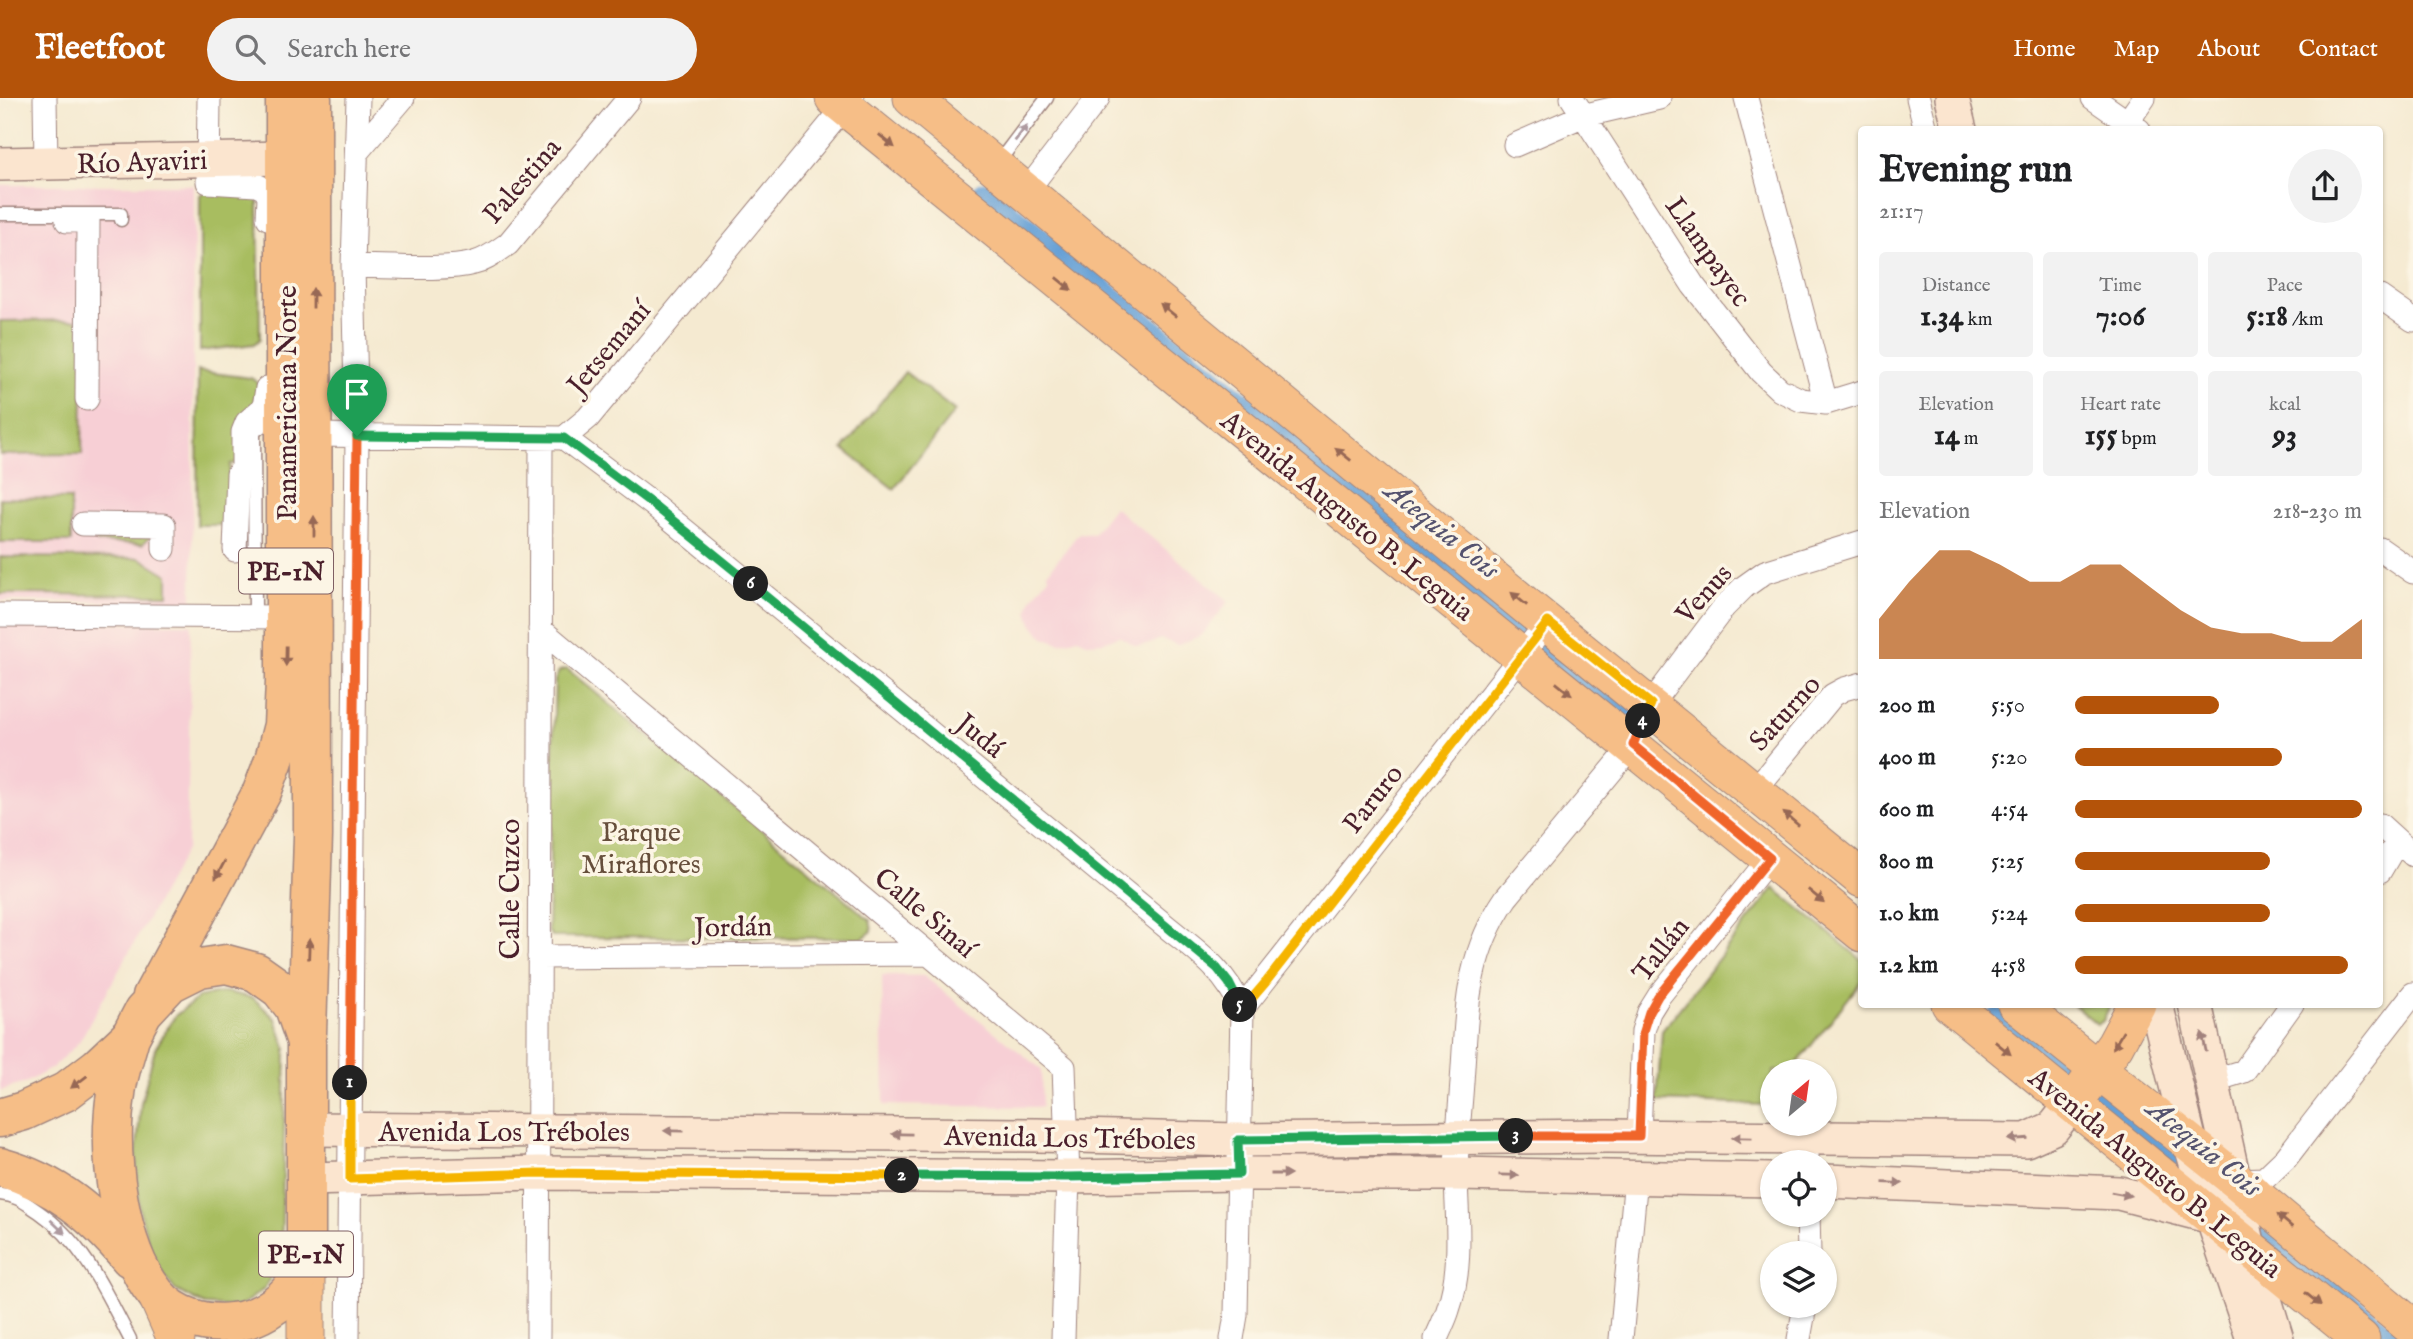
<!DOCTYPE html>
<html lang="en">
<head>
<meta charset="utf-8">
<style>
  :root { --surface:#fff; --page:#f2f2f2; --text:#202124; --muted:#757577; --accent:#b45309 }
  body { margin:0; font-family:"IM FELL English",serif; background:var(--page); color:var(--text); height:100vh; display:flex; flex-direction:column; font-size:26px; white-space:nowrap }
  * { box-sizing:border-box; margin:0 }
  p { font-size:23px; color:var(--muted) }
  .icon { flex:none; width:38px; height:38px; fill:none; stroke:currentColor; stroke-width:2; stroke-linecap:round; stroke-linejoin:round }
  .map { position:relative; flex:1; overflow:hidden }
  .panel { position:absolute; left:1858px; top:28px; width:525px; height:882px; display:flex; flex-direction:column; background:var(--surface); border-radius:7px; box-shadow:0 2px 5px #0004 }
  .panel>* { flex:none }
  .needle { width:46px; rotate:29deg }
  .fabs { position:absolute; left:1760px; top:961px; display:grid; gap:14px }
  .fabs a { display:grid; place-items:center; width:77px; height:77px; border-radius:50%; background:var(--surface); box-shadow:0 2px 5px #0004; font-size:35px }
  .pin { position:absolute; display:grid; place-items:center; width:60px; height:60px; color:#fff; margin:-72px -30px; border-radius:50% 50% 50% 0; rotate:-45deg; box-shadow:0 0 7px #0007 }
  .pin .icon { rotate:45deg }
  .km { position:absolute; width:35px; height:35px; margin:-18px; border-radius:50%; background:#222; color:#fff; font-size:19px; line-height:35px; text-align:center }
  .round { display:grid; place-items:center; flex:none; width:74px; height:74px; border-radius:37px; background:var(--page) }
  .headline { display:flex; align-items:center; justify-content:space-between; height:119px; padding:0 21px }
  h1 { font-size:38px; font-weight:700; line-height:52px }
  .figures { display:grid; grid-template-columns:repeat(3,1fr); gap:10px; height:119px; padding:7px 21px }
  .figures div { display:grid; align-content:center; border-radius:7px; background:var(--page); text-align:center }
  .figures b { font-size:30px; font-weight:700 }
  .figures small { font-size:19px; font-weight:400 }
  .figures p { font-size:19px }
  .chart { height:196px; padding:14px 21px }
  .chart p { display:flex; justify-content:space-between }
  .chart svg { width:100%; height:126px; margin-top:7px; fill:var(--accent); opacity:.7 }
  ul { padding:0 21px; list-style:none; font-size:23px }
  li { display:grid; grid-template-columns:112px 84px 1fr; align-items:center; height:52px }
  li i { height:18px; border-radius:9px; background:var(--accent) }
  header { display:flex; align-items:center; gap:42px; box-sizing:border-box; height:98px; padding:0 35px; background:var(--accent); color:#fff }
  header strong { font-size:33px }
  nav { display:flex; gap:38px; margin-inline-start:auto; font-size:24px }
  .search { width:490px; height:63px; background:var(--page); display:flex; align-items:center; gap:18px; box-sizing:border-box; padding:0 24px; border-radius:38px; color:var(--muted); font-size:26px }
  .map>svg:first-child { display:block }
</style>
</head>
<body>
<header>
<strong>Fleetfoot</strong>
<div class="search"><svg class="icon" aria-label="search" viewBox="0 0 24 24"><circle cx="10" cy="10" r="6"/><path d="M15 15l6 6"/></svg>Search here</div>
<nav><a>Home</a><a>Map</a><a>About</a><a>Contact</a></nav>
</header>
<div class="map">
<svg width="2413" height="1241" viewBox="0 0 2413 1241">
  <rect width="100%" height="100%" fill="#fcf5e5"/>
  <filter id="ink" filterUnits="userSpaceOnUse"><feTurbulence type="fractalNoise" baseFrequency=".0143" numOctaves="2"/><feDisplacementMap in="SourceGraphic" scale="14" xChannelSelector="R" yChannelSelector="G"/><feConvolveMatrix kernelMatrix="1 2 1 2 8 2 1 2 1" color-interpolation-filters="sRGB"/></filter>
  <filter id="wash" filterUnits="userSpaceOnUse"><feTurbulence type="fractalNoise" baseFrequency=".00686" numOctaves="4" result="noise"/><feDisplacementMap in="SourceGraphic" scale="28" xChannelSelector="R" yChannelSelector="G"/><feGaussianBlur stdDeviation="1.57" result="paint"/><feColorMatrix in="noise" values="0 0 0 0 0 0 0 0 0 0 0 0 0 0 0 0 0 1.4 0 .05"/><feComposite in="paint" operator="in"/></filter>
  <g filter="url(#wash)">
    <rect width="100%" height="100%" fill="#f5ead1"/>
    <path fill="#f7cfd5" d="M0,87H194L192,504L0,503Z
      M1114,409L1229,503L1202,537L1178,547L1160,541L1150,546L1136,548L1119,538L1103,544L1089,545L1078,540L1060,545L1045,540L1032,526L1028,513L1030,506L1032,500L1049,479L1048,474L1079,435L1093,436Z
      M0,525L191,526L187,750L79,944L52,970L27,984L0,993Z
      M882,877L924,878L1041,971L1042,1009L884,1007Z"/>
    <path fill="#a8bd61" stroke="#796e46" stroke-width="2" d="M209,91L253,92L258,99L260,241L254,246L200,253V97Z
      M84,222L82,356L0,357V223Z
      M198,273L251,280L259,286L237,365L230,366L228,421L223,427H197Z
      M905,274L955,313L894,391L843,351Z
      M0,400L71,401V444H0Z
      M97,431L158,433L142,446L97,444L94,438Z
      M0,459L140,460L168,477V497L0,496Z
      M567,571L870,822L872,833L863,840L553,839L548,833L555,582L559,573Z
      M1774,790L1862,862V883L1791,973H1773V997L1764,1007L1657,1003L1662,933Z
      M226,894L253,900L276,921L286,951L281,1159L264,1191L239,1209L205,1207L175,1192L153,1162L139,1110L136,1059L141,1005L155,951L175,918L199,899Z
      M2074,907H2110L2103,923L2097,926Z"/>
    <g fill="none" stroke-linecap="round" stroke-linejoin="round">
      <path stroke="#66a0d6" stroke-width="23" d="M984,95L1463,484L1636,628
        M1997,921L2203,1085
        M2240,1116L2392,1241"/>
    </g>
  </g>
  <g filter="url(#ink)">
    <g fill="none" stroke-linecap="round" stroke-linejoin="round">
      <defs>
        <path id="lane" d="M997,66L1047,0
          M0,116H121V122
          M255,518L254,334L277,317
          M0,1096C18,1098 24,1104 39,1114C84,1145 105,1193 130,1241"/>
        <path id="street" d="M45,0L46,66
          M209,0L208,84L256,87L265,91L269,99L268,120
          M1572,0L1693,187L1761,274L1780,292L1801,302L1826,305L1862,294
          M1746,0L1826,305
          M1918,0L1926,32
          M2093,0L2139,32
          M2122,32L2144,0
          M1515,47L1582,18L1659,0
          M357,54L403,0
          M1025,95L1098,0
          M67,123L88,122L87,301
          M353,168C386,168 445,173 474,165C487,162 497,153 508,146L629,0
          M2380,199L2413,222
          M314,337L564,340L588,320L852,0
          M564,340L655,408L1162,825C1197,854 1223,869 1242,911L1236,1217L1232,1241
          M83,426L164,427V451
          M2380,451L2413,474
          M235,452L238,376H243V334L247,324L264,309L267,290
          M0,517L286,519
          M540,531L1064,969L1068,1079L1063,1241
          M1755,692L1833,597L1844,591L1862,586
          M2380,727L2413,757
          M2380,773L2397,744
          M539,859L928,856
          M1242,911L1548,524
          M2212,983L2244,973L2292,906
          M1639,1038L1643,933L1649,914L1659,898L1770,760
          M1807,1064V1041
          M2236,1082L2264,1081L2286,1060L2413,896
          M1808,1116L1809,1155
          M348,1241L357,338L353,168L358,0
          M538,1241L541,341
          M1436,1241C1440,1231 1445,1222 1448,1212C1463,1170 1457,1122 1456,1079C1456,1048 1460,1015 1462,984C1467,914 1465,860 1506,800L1633,647L1651,606L1724,509L1744,489L1765,474L1862,444
          M1621,1241L1636,1079
          M1799,1241L1805,1208"/>
        <path id="secondary" d="M1952,0L1960,32
          M0,66L285,60
          M2156,906L2191,1048L2212,1119L2253,1241
          M2195,906L2249,1149L2277,1241
          M307,1031L1037,1037L1238,1042L1607,1038L2026,1042L2053,1030L2072,1006
          M307,1081L538,1075L1068,1079L1239,1076H1456L1773,1082
          M1825,1083L2119,1095L2208,1118"/>
        <path id="primary" d="M834,0L1862,835
          M912,0L1524,506L1862,781
          M1950,906L2361,1241
          M2016,906L2236,1082L2413,1230
          M2084,991L2115,947L2137,906
          M157,1198L176,1241
          M306,1241V1157"/>
        <path id="highway" d="M152,898L262,694L274,662L283,627L285,584V0
          M307,935L313,738L312,0
          M0,1020L24,1013L65,994L98,969L130,939L143,914L170,885L200,870L226,866L256,874L280,891L294,909L306,944V1157C302,1166 300,1178 294,1187C281,1207 256,1222 232,1224C205,1227 174,1219 156,1196C118,1150 107,1054 116,996C118,977 125,958 130,939
          M0,1069C57,1085 93,1116 130,1160"/>
      </defs>
      <use href="#lane" stroke="#a0847e" stroke-width="15"/>
      <use href="#street" stroke="#a0847e" stroke-width="25"/>
      <use href="#secondary" stroke="#a0847e" stroke-width="36"/>
      <use href="#primary" stroke="#a0847e" stroke-width="39"/>
      <use href="#highway" stroke="#a0847e" stroke-width="41"/>
      <use href="#lane" stroke="#fff" stroke-width="12"/>
      <use href="#street" stroke="#fff" stroke-width="23"/>
      <use href="#secondary" stroke="#fbe5cf" stroke-width="33"/>
      <use href="#primary" stroke="#f6be87" stroke-width="37"/>
      <use href="#highway" stroke="#f6be87" stroke-width="38"/>
    </g>
    <defs><path id="oneway-solid" d="M-6-.8H1V-3.2L6.5 0L1 3.2V.8H-6Z" transform="scale(1.75)"/></defs>
    <g fill="#ae9aa0">
      <use href="#oneway-solid" transform="translate(1021 35) rotate(-53)"/>
      <use href="#oneway-solid" transform="translate(58 1129) rotate(44)"/>
    </g>
    <g fill="#976754">
      <use href="#oneway-solid" transform="translate(887 43) rotate(39)"/>
      <use href="#oneway-solid" transform="translate(1064 186) rotate(39)"/>
      <use href="#oneway-solid" transform="translate(313 200) rotate(-90)"/>
      <use href="#oneway-solid" transform="translate(1168 212) rotate(-141)"/>
      <use href="#oneway-solid" transform="translate(1343 356) rotate(-141)"/>
      <use href="#oneway-solid" transform="translate(314 428) rotate(-90)"/>
      <use href="#oneway-solid" transform="translate(1519 501) rotate(-141)"/>
      <use href="#oneway-solid" transform="translate(286 558) rotate(91)"/>
      <use href="#oneway-solid" transform="translate(1564 591) rotate(39)"/>
      <use href="#oneway-solid" transform="translate(1791 721) rotate(-140)"/>
      <use href="#oneway-solid" transform="translate(220 772) rotate(118)"/>
      <use href="#oneway-solid" transform="translate(1816 798) rotate(39)"/>
      <use href="#oneway-solid" transform="translate(309 851) rotate(-88)"/>
      <use href="#oneway-solid" transform="translate(2118 942) rotate(121)"/>
      <use href="#oneway-solid" transform="translate(2003 950) rotate(39)"/>
      <use href="#oneway-solid" transform="translate(79 984) rotate(143)"/>
      <use href="#oneway-solid" transform="translate(2285 1123) rotate(-140)"/>
      <use href="#oneway-solid" transform="translate(2313 1201) rotate(39)"/>
    </g>
    <g fill="#a2827d">
      <use href="#oneway-solid" transform="translate(2204 944) rotate(-103)"/>
      <use href="#oneway-solid" transform="translate(674 1033) rotate(-179)"/>
      <use href="#oneway-solid" transform="translate(902 1036) rotate(-179)"/>
      <use href="#oneway-solid" transform="translate(1742 1040) rotate(-179)"/>
      <use href="#oneway-solid" transform="translate(2018 1041) rotate(176)"/>
      <use href="#oneway-solid" transform="translate(1281 1076)"/>
      <use href="#oneway-solid" transform="translate(1509 1077) rotate(1)"/>
      <use href="#oneway-solid" transform="translate(1893 1085) rotate(2)"/>
      <use href="#oneway-solid" transform="translate(2121 1096) rotate(10)"/>
    </g>
  </g>
  <g fill="none" stroke-linecap="round" stroke-linejoin="round" filter="url(#ink)">
    <defs>
      <path id="split-1" d="M350,985L357,338"/>
      <path id="split-2" d="M350,985V1081L538,1075L902,1078"/>
      <path id="split-3" d="M902,1078L1068,1079L1239,1076L1238,1042L1516,1038"/>
      <path id="split-4" d="M1516,1038H1639L1643,933L1649,914L1658,898L1770,760L1633,647L1643,623"/>
      <path id="split-5" d="M1240,907L1242,912L1266,884L1548,524L1651,606L1643,623"/>
      <path id="split-6" d="M751,486L1217,870L1229,885L1240,907"/>
      <path id="split-7" d="M357,338L564,340L655,408L751,486"/>
    </defs>
    <use href="#split-1" stroke="#fff" stroke-width="14"/>
    <use href="#split-2" stroke="#fff" stroke-width="14"/>
    <use href="#split-3" stroke="#fff" stroke-width="14"/>
    <use href="#split-4" stroke="#fff" stroke-width="14"/>
    <use href="#split-5" stroke="#fff" stroke-width="14"/>
    <use href="#split-6" stroke="#fff" stroke-width="14"/>
    <use href="#split-7" stroke="#fff" stroke-width="14"/>
    <use href="#split-1" stroke="#f0652b" stroke-width="9"/>
    <use href="#split-2" stroke="#f5b400" stroke-width="9"/>
    <use href="#split-3" stroke="#22a559" stroke-width="9"/>
    <use href="#split-4" stroke="#f0652b" stroke-width="9"/>
    <use href="#split-5" stroke="#f5b400" stroke-width="9"/>
    <use href="#split-6" stroke="#22a559" stroke-width="9"/>
    <use href="#split-7" stroke="#22a559" stroke-width="9"/>
  </g>
  <g text-anchor="middle" stroke-width="7" stroke-linejoin="round" paint-order="stroke">
    <g fill="#fcf5e5" stroke="#7f5f63" stroke-width="2">
      <rect x="239" y="450.5" width="94" height="45" rx="5"/>
      <rect x="259" y="1133.5" width="94" height="45" rx="5"/>
    </g>
    <g font-size="26" font-weight="bold" fill="#4a1f2b">
      <text x="286" y="482">PE-1N</text>
      <text x="306" y="1165">PE-1N</text>
    </g>
    <g font-size="28" fill="#4a1f2b" stroke="#fcf5e5">
      <text transform="translate(142 63) rotate(-2)" y="10">Río Ayaviri</text>
      <text transform="translate(521 82) rotate(-49)" y="10">Palestina</text>
      <text transform="translate(1709 153) rotate(55)" y="10">Llampayec</text>
      <text transform="translate(608 249) rotate(-50)" y="10">Jetsemaní</text>
      <text transform="translate(286 305) rotate(-90)" y="10">Panamericana Norte</text>
      <text transform="translate(1348 417) rotate(39)" y="10">Avenida Augusto B. Leguia</text>
      <text transform="translate(1703 495) rotate(-48)" y="10">Venus</text>
      <text transform="translate(1784 614) rotate(-48)" y="10">Saturno</text>
      <text transform="translate(981 637) rotate(39)" y="10">Judá</text>
      <text transform="translate(1372 700) rotate(-52)" y="10">Paruro</text>
      <text transform="translate(509 791) rotate(-90)" y="10">Calle Cuzco</text>
      <text transform="translate(926 814) rotate(40)" y="10">Calle Sinaí</text>
      <text transform="translate(733 828) rotate(-1)" y="10">Jordán</text>
      <text transform="translate(1660 851) rotate(-52)" y="10">Tallán</text>
      <text x="504" y="1043">Avenida Los Tréboles</text>
      <text transform="translate(1070 1039) rotate(1)" y="10">Avenida Los Tréboles</text>
      <text transform="translate(2156 1074) rotate(39)" y="10">Avenida Augusto B. Leguia</text>
    </g>
    <g font-size="28" fill="#664e3b" stroke="#fcf5e5">
      <text x="641" y="743">Parque<tspan x="641" dy="32">Miraflores</tspan></text>
    </g>
    <g font-size="30" font-style="italic" fill="#55536f" stroke="#fcf5e5">
      <text transform="translate(1443 431) rotate(39)" y="10">Acequia Cois</text>
      <text transform="translate(2205 1049) rotate(39)" y="10">Acequia Cois</text>
    </g>
  </g>
</svg>
<div class="fabs">
<a><svg class="needle" viewBox="-14 -14 28 28"><path d="M0-13l5 13h-10z" fill="#e53935"/><path d="M0 13l5-13h-10z" fill="#757577"/></svg></a>
<a><svg class="icon" aria-label="locate" viewBox="0 0 24 24"><circle cx="12" cy="12" r="6"/><path d="M12 2v4M12 18v4M2 12h4M18 12h4"/></svg></a>
<a><svg class="icon" aria-label="layers" viewBox="0 0 24 24"><path d="M12 4l9 5-9 5-9-5zM3 14l9 5 9-5"/></svg></a>
</div>
<div class="pin" style="left:357px;top:338px;background:#1e9e55"><svg class="icon" aria-label="arrive" viewBox="0 0 24 24"><path d="M6 21V4h12l-3 4 3 4H6"/></svg></div>
<b class="km" style="left:350px;top:985px">1</b>
<b class="km" style="left:902px;top:1078px">2</b>
<b class="km" style="left:1516px;top:1038px">3</b>
<b class="km" style="left:1643px;top:623px">4</b>
<b class="km" style="left:1240px;top:907px">5</b>
<b class="km" style="left:751px;top:486px">6</b>
<section class="panel">
<div class="headline"><div><h1>Evening run</h1><p>21:17</p></div><a class="round"><svg class="icon" aria-label="share" viewBox="0 0 24 24"><path d="M12 15V3M7 8l5-5 5 5M5 13v7h14v-7"/></svg></a></div>
<div class="figures">
<div><p>Distance</p><b>1.34<small> km</small></b></div>
<div><p>Time</p><b>7:06</b></div>
<div><p>Pace</p><b>5:18<small> /km</small></b></div>
</div>
<div class="figures">
<div><p>Elevation</p><b>14<small> m</small></b></div>
<div><p>Heart rate</p><b>155<small> bpm</small></b></div>
<div><p>kcal</p><b>93</b></div>
</div>
<div class="chart"><p><span>Elevation</span>218–230 m</p>
<svg viewBox="0 0 160 44" preserveAspectRatio="none"><path d="M0 44V30L10 17L20 6L30 6L40 11L50 17L60 17L70 11L80 11L90 19L100 27L110 33L120 35L130 35L140 38L150 38L160 30V44z"/></svg>
</div>
<ul>
<li><b>200 m</b>5:50<i style="width:50%"></i></li>
<li><b>400 m</b>5:20<i style="width:72%"></i></li>
<li><b>600 m</b>4:54<i style="width:100%"></i></li>
<li><b>800 m</b>5:25<i style="width:68%"></i></li>
<li><b>1.0 km</b>5:24<i style="width:68%"></i></li>
<li><b>1.2 km</b>4:58<i style="width:95%"></i></li>
</ul>
</section>
</div>
</body>
</html>
